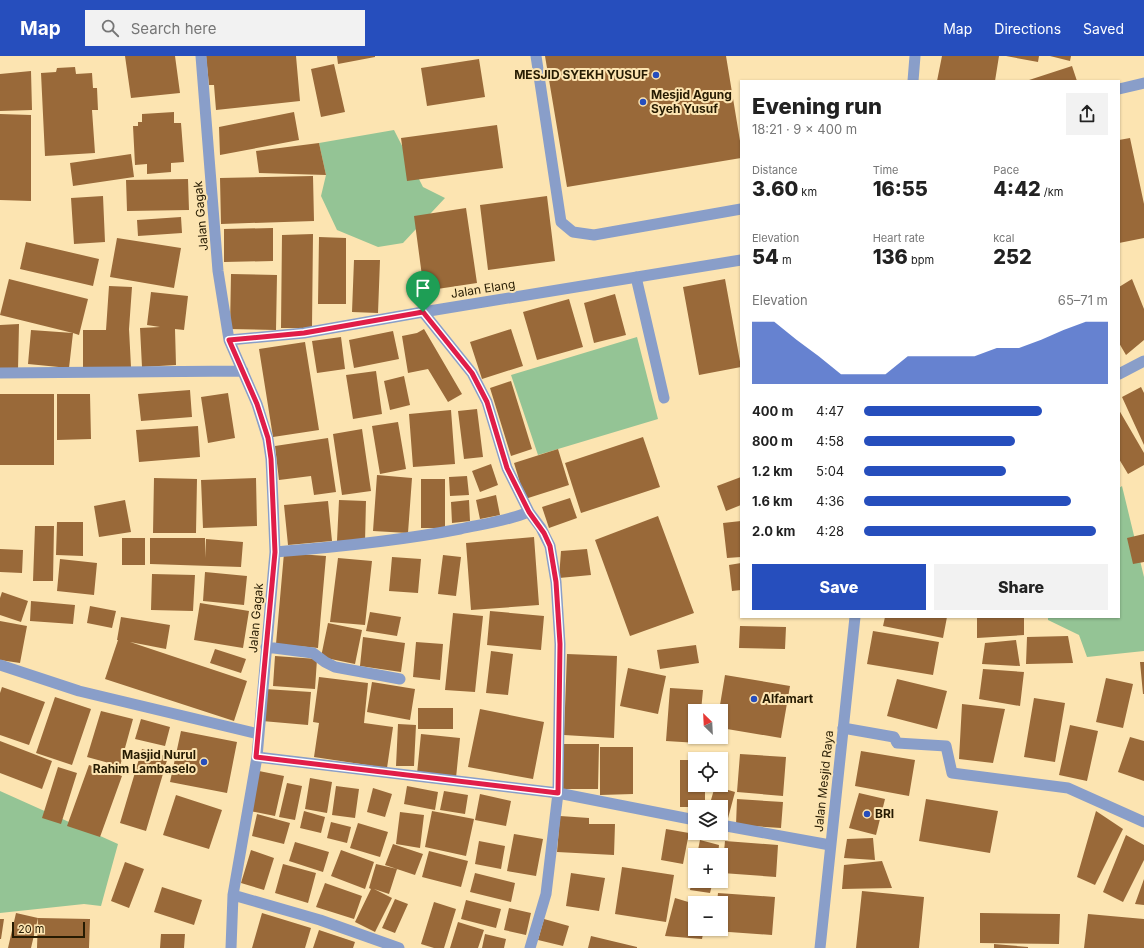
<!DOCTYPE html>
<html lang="en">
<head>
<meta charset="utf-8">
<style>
  :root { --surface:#fff; --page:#f2f2f2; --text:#222; --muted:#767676; --accent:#264ebd }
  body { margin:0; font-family:Inter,sans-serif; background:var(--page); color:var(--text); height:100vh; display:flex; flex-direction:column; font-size:15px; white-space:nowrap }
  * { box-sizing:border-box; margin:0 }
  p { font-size:13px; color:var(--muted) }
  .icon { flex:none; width:22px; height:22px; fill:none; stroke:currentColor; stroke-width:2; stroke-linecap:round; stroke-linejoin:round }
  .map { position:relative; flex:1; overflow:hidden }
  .details { position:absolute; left:740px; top:24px; width:380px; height:538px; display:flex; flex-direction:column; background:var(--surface); border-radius:0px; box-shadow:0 1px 3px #0004 }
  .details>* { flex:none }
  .needle { width:26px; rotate:336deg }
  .fabs { position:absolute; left:688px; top:648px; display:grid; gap:8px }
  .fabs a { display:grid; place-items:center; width:40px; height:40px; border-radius:0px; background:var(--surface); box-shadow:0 1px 3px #0004; font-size:20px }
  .scale { position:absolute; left:12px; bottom:10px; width:73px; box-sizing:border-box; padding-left:4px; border:2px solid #261b02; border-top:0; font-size:11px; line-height:14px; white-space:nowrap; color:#261b02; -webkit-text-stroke:3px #fce4b1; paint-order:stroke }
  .pin { position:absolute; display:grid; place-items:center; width:34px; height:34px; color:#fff; margin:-41px -17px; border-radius:50% 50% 50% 0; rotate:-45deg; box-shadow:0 0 4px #0007 }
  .pin .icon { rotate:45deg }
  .round { display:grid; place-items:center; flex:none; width:42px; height:42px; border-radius:0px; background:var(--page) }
  .head { display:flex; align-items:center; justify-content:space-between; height:68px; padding:0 12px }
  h1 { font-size:22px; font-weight:800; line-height:30px }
  .figures { display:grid; grid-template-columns:repeat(3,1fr); gap:6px; height:68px; padding:4px 12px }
  .figures div { display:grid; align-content:center }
  .figures b { font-size:20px; font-weight:800 }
  .figures small { font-size:11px; font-weight:400 }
  .figures p { font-size:11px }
  .chart { height:112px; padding:8px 12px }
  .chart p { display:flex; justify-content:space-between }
  .chart svg { width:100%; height:72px; margin-top:4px; fill:var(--accent); opacity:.7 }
  .button { display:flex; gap:8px; margin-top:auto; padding:8px 12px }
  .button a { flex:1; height:46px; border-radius:0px; background:var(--accent); color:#fff; font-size:16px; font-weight:800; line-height:46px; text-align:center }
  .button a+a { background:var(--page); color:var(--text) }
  ul { padding:0 12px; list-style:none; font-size:13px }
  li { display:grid; grid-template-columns:64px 48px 1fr; align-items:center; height:30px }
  li i { height:10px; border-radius:5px; background:var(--accent) }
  header { display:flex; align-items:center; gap:24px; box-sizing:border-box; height:56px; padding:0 20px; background:var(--accent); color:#fff }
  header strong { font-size:19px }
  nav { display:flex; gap:22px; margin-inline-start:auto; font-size:14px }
  .search { width:280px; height:36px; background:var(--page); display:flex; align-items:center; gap:10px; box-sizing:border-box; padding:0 14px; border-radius:0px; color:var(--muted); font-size:15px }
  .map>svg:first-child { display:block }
</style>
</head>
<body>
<header>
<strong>Map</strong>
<div class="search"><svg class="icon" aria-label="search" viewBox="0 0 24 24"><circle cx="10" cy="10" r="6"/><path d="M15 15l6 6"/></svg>Search here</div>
<nav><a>Map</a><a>Directions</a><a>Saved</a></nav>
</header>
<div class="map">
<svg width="1144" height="892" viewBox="0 0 1144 892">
  <rect width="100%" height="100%" fill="#fce4b1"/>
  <path fill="#94c495" d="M394,74L423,131L445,142L403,187L378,191L337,174L321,140L326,119L319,87Z
    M637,281L658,363L538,399L511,319Z
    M1122,430L1144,521V595L1087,601L1079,579L1048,564V561H1119V432Z
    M0,735L118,788L101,850L84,848L0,857Z"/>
  <path fill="#996939" d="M125,0H175L180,37L131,42Z
    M206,0H296L300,45L216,54L214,29H209Z
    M337,0H375V1L338,8Z
    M545,0H726L741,91V102L567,131Z
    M942,0H999L995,25H937Z
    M1006,0H1039L1038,6Z
    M1050,0H1071L1070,5Z
    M479,3L485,41L427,50L421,12Z
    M334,8L345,56L321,61L311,13Z
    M1072,10L1077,25H1026Z
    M75,11L76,18L92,17L93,32H97L98,54H92L95,97L45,100L41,17L56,16L57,12Z
    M31,15L32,54L0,55V18Z
    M174,56V67H181L184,106L171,107V116L147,118V108L135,109L133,70H138V66H142V58Z
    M294,56L299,84L220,99L219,71Z
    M0,58L31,59V145L0,144Z
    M497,69L503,112L407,125L401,82Z
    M1130,82L1144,148V182L1119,187V84Z
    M319,87L326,119L259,117L256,95Z
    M131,98L134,121L73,130L70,107Z
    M313,120L314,165L221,168L220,122Z
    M188,123L189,154L127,155L126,124Z
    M103,140L105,186L74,188L71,142Z
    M547,140L555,205L488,214L480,149Z
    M466,152L477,227L424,235L414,160Z
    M181,161L182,177L138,180L137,164Z
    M273,172V205L224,206V173Z
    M313,178L312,272H281L282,179Z
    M319,181L346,182V248H318Z
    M117,182L181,192L174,232L110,221Z
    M26,186L99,203L93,230L20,213Z
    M354,204H380L378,257L352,256Z
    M231,218L277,219L276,274L230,273Z
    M9,223L88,243L79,279L73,277L69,312L28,308L31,274L73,277L0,259Z
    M725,223L741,311L699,319L683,231Z
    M1132,223L1144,253V284L1126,299L1119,287V231Z
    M109,230L132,231L129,273L131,311L83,312V274H106Z
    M151,236L188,240L184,274L175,273L176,309L142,311L140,272L160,271L147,269Z
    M615,238L626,279L594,287L584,247Z
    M569,243L583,291L537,304L523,256Z
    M19,268L18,314L0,315V269Z
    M424,273L462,338L448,346L428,313L408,317L402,280L417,277Z
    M511,273L523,310L482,323L470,286Z
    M393,275L399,303L354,312L349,284Z
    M341,281L345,313L317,317L312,285Z
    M305,286L319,374L273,381L259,293Z
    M376,315L382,358L353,363L346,319Z
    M404,320L410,349L390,354L384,325Z
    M511,325L532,393L511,400L490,332Z
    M1141,331L1144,337V389L1122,341Z
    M190,334L192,361L141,365L138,338Z
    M228,337L235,382L208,387L201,341Z
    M0,338H54V409H0Z
    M57,338H90L91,383L57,384Z
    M477,353L483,401L464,403L458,355Z
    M451,354L455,408L413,411L409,358Z
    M1119,354L1144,397V409L1128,418L1119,403Z
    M398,366L406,413L380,418L372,370Z
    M198,370L200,401L139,406L136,374Z
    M362,373L371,435L342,439L333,378Z
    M643,381L660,431L581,457L565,407Z
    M328,382L336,436L314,439L311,420L279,424L275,390Z
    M558,393L569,429L525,443L514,407Z
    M491,408L498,429L480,436L472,415Z
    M377,419L412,422L408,477L373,475Z
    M467,420L469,439L450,440L449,421Z
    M741,421V449L726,455L717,430Z
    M154,422L197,423L196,477H153Z
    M256,422L257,470L203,472L201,424Z
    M421,423H445V472H421Z
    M496,439L500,459L480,463L476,444Z
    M570,442L577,462L549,472L542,451Z
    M125,444L131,476L99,481L94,450Z
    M339,444L366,445L365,486L337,485Z
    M469,444L470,465L452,467L451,446Z
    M328,445L332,485L288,489L284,449Z
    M658,460L694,557L630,580L595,484Z
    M741,465V501L727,502L723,467Z
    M57,466H83V500L56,499Z
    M35,470H54L53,525H33Z
    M1144,478V506L1133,508L1127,482Z
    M534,481L539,549L471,554L466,487Z
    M122,482H145V509H122Z
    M150,482H205V502L206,483L243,486L241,511L150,508Z
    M0,493L23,494L22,517L0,516Z
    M587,493L591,519L559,522L561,495Z
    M284,497L326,500L318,592L276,588Z
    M443,499L461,501L456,540L438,538Z
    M392,501L421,503L418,537L389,535Z
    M338,502L372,505L365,569L330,566Z
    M60,503L97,507L94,539L57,535Z
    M741,507V534L732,535L729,509Z
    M205,516L247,520L244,549L203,545Z
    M152,518L195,519L193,555L151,554Z
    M2,536L28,545L21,566L0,559V542Z
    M31,545L75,549L73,568L30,565Z
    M200,547L249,555L243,592L194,584Z
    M90,550L116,555L112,572L87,567Z
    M490,555L544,560L541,594L487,589Z
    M370,556L401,561L397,580L366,575Z
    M453,557L483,560L475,636L445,634Z
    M121,561L170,569L166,593L130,586L247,625L234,665L105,623L118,584H117Z
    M885,561H947L943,582L883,570Z
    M977,561H1024V579L977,582Z
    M0,565L27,570L20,607L0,604Z
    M328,567L362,574L355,608L321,601Z
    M740,570L786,571L785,593L739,592Z
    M873,575L939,586L933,619L867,608Z
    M1068,580L1073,607L1026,608L1027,581Z
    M363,581L405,587L401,616L360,610Z
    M1016,584L1020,610L982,608L985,587Z
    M416,586L443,588L440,624L413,621Z
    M696,589L699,607L660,613L657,594Z
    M215,593L246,603L241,617L210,607Z
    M491,595L513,598L508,639L486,637Z
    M567,598L617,600L614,682L564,679Z
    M275,600L317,603L315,633L273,630Z
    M1140,606H1144V638H1143Z
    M628,612L666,620L658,658L620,650Z
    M983,613L1024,616L1020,650L979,643Z
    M725,619L790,630L781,682L721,672V655H719Z
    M319,621L368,627L364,667L393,671L387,712L314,701L319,667L313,666Z
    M1106,622L1133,628L1123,672L1096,666Z
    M897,623L947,635L937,673L887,660Z
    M372,626L415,633L410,664L367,656Z
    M2,631L45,646L29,689L0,679V637Z
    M670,632L703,634L701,655H695V681H699L698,687L666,685Z
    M265,633L311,636L308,669L262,665Z
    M55,641L91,653L72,709L36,697Z
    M1034,642L1065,647L1055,706L1024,701Z
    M962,648L1005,653L993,707L959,703Z
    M418,652H453V673H418Z
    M480,653L544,666L533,723L468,711Z
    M101,655L133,663L120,710L87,701Z
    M141,663L170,671L165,690L135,683Z
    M398,668L416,669L414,710H396Z
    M1070,669L1098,675L1087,725L1059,719Z
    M181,675L237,686L227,737L170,726Z
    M421,678L460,682L456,722L417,718Z
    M1130,681L1144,685V725L1118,716Z
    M0,685L52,705L42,733L0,717Z
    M562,688H599L598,733H562Z
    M600,691H633V738L600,739Z
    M142,693L168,701L146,775L120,767Z
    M861,695L915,704L909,740L855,730Z
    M740,698L786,701L783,740L737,736Z
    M680,704H695V729H705V751H680Z
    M89,709L122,720L100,781L67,770Z
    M58,711L77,717L61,768L42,762Z
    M259,715L284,720L275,760L250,755Z
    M310,722L332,726L327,757L305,753Z
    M287,727L302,730L295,764L279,761Z
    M336,730L359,733L355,762L332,759Z
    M407,730L438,736L435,754L404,748Z
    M715,730L735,736L727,766L721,764V751H709Z
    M373,732L392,738L385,761L367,756Z
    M444,735L468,739L465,758L440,754Z
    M859,737L885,743L876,779L849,772Z
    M480,738L511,745L506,770L475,764Z
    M176,739L222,754L209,793L163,779Z
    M737,743L783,746L781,772L736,769Z
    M926,743L998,755L990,797L919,785Z
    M304,755L325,761L321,777L300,772Z
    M432,755L474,763L466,800L425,791Z
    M1096,755L1123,773L1095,829L1077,821Z
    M400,756L424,759L420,792L396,788Z
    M257,758L290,767L284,788L252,780Z
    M560,760L589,762V768H615L614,799L557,796Z
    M331,766L351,771L347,787L327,782Z
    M358,767L388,776L380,801L350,792Z
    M666,773L689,777L683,808L661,804Z
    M514,778L543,783L536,820L507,815Z
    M1126,779L1144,789V804L1123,846L1103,836Z
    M873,782L875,804L844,802L847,783Z
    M700,784L719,789L718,799H697Z
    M479,785L505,790L501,813L475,808Z
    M725,785L778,789L776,821L722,817Z
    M295,786L329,796L323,816L289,805Z
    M393,788L423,798L415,819L385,809Z
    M251,794L274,802L264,834L241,827Z
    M341,794L374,806L365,833L331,820Z
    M429,795L468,805L461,831L422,821Z
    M882,805L892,832L842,833L844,809Z
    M125,806L144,813L129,852L111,845Z
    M283,808L316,817L308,847L275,837Z
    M376,808L397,813L389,838L374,833L392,842L375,876L355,866L371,833L369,832Z
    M622,811L674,819L666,866L615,858Z
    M694,812L695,825H713L710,837L690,834Z
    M475,817L515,827L511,846L470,836Z
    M571,817L605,822L599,855L566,850Z
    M1144,823V849L1135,848Z
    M325,827L362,840L354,863L316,851Z
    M162,831L202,844L194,869L154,856Z
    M862,835L924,841L919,892H856Z
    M718,837L775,841L772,879L715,875V873H721V847H717Z
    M675,842L695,848V873H704L702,883L665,880Z
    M395,843L408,848L395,877L382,872Z
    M466,844L501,853L496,872L461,863Z
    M434,846L456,853L444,892H434L421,888Z
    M509,852L531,857L526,879L504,874Z
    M16,857L38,862L90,863L89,892H37L38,862L31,892H8Z
    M262,857L311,872L305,892H252Z
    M980,857L1060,858L1059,888L980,887Z
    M1088,858L1144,863V892H1084Z
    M0,863H4L1,883H0Z
    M544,863L569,870L563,890L538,884Z
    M458,866L484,874L478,892H450Z
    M319,874L355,886L353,892H313Z
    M161,878H185L184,892H160Z
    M485,878L506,883L504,892H482Z
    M591,880L637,891V892H588Z
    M994,888L1028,891V892H994Z"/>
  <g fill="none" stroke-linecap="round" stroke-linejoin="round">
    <path stroke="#899ec9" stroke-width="11" d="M536,0L561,166L573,176L594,179L741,153"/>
    <path stroke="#899ec9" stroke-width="11" d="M201,0L218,215L229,284L257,348L268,383L271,403L273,446L275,496L257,701L233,839L231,892
      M636,221L664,342
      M423,256L472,317L487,346L507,412L529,456
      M229,284L304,277L423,256L741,204
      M0,317L243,315
      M1119,318L1144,305
      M275,496C337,491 399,485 460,473C483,468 507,465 529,456L541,472L550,490L556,526L560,588L558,737L546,838L530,892
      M266,591L313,597L325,606L335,611L400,623
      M0,609L79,635L259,678
      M843,672L894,681L897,687L946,690L952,717L1068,732L1144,766
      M257,701L558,737L695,764
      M721,769L830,789
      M233,839L320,864L399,892"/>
    <path stroke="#899ec9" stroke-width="11" d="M913,25L915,0
      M1119,33L1144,27
      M820,892L855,561"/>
  </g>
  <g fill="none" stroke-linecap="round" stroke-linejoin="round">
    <defs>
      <path id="route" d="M423,256L472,317L487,346L507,412L529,456L544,477L550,490L556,526L560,588L558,737L256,701L275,496L271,403L268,382L257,348L229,284L304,277Z"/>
    </defs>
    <use href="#route" stroke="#fff" stroke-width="8"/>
    <use href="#route" stroke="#e11d48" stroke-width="5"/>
  </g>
  <g fill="#264ebd" stroke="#fce4b1" stroke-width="1.5">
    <circle cx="656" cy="19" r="4"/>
    <circle cx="643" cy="46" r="4"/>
    <circle cx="754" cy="643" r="4"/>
    <circle cx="204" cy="706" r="4"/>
    <circle cx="867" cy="758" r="4"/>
  </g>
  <g text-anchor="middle" stroke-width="4" stroke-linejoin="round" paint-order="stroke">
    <g font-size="12" font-weight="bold" fill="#261b02" stroke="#fce4b1" text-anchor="start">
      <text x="648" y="23" text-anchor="end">MESJID SYEKH YUSUF</text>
      <text x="651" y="43">Mesjid Agung<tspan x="651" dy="14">Syeh Yusuf</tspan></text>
      <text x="762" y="647">Alfamart</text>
      <text x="196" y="703" text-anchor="end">Masjid Nurul<tspan x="196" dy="14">Rahim Lambaselo</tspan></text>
      <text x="875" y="762">BRI</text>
    </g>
    <g font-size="12" fill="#261b02" stroke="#fce4b1">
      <text transform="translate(201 160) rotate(-95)" y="4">Jalan Gagak</text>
      <text transform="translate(483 233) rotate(-9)" y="4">Jalan Elang</text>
      <text transform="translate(256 562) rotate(-85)" y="4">Jalan Gagak</text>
      <text transform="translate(824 725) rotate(-84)" y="4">Jalan Mesjid Raya</text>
    </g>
  </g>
</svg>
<div class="fabs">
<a><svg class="needle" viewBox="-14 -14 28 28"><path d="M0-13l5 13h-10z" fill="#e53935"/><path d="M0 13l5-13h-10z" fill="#767676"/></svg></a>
<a><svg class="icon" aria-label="locate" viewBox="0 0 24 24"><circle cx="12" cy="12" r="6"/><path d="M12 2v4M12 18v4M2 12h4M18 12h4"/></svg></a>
<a><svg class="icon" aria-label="layers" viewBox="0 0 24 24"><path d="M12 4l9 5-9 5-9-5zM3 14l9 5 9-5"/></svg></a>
<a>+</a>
<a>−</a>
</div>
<div class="scale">20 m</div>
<div class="pin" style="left:423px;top:256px;background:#1e9e55"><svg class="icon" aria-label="arrive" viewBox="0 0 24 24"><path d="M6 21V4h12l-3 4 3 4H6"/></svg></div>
<section class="details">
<div class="head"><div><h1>Evening run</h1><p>18:21 · 9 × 400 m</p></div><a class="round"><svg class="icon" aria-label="share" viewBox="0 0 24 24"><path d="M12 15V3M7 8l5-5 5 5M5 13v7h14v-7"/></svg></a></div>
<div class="figures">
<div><p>Distance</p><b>3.60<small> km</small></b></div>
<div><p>Time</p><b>16:55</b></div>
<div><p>Pace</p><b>4:42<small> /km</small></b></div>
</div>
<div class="figures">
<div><p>Elevation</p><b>54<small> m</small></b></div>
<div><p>Heart rate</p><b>136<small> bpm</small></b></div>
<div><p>kcal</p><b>252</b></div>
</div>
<div class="chart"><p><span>Elevation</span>65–71 m</p>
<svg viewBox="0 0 160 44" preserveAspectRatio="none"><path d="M0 44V6L10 6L20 17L30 27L40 38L50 38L60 38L70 27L80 27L90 27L100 27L110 22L120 22L130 17L140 11L150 6L160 6V44z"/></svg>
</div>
<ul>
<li><b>400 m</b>4:47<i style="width:73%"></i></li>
<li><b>800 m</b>4:58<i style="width:62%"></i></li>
<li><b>1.2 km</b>5:04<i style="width:58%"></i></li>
<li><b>1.6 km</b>4:36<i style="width:85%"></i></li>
<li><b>2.0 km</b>4:28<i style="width:95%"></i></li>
</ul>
<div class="button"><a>Save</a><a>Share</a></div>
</section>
</div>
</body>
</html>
